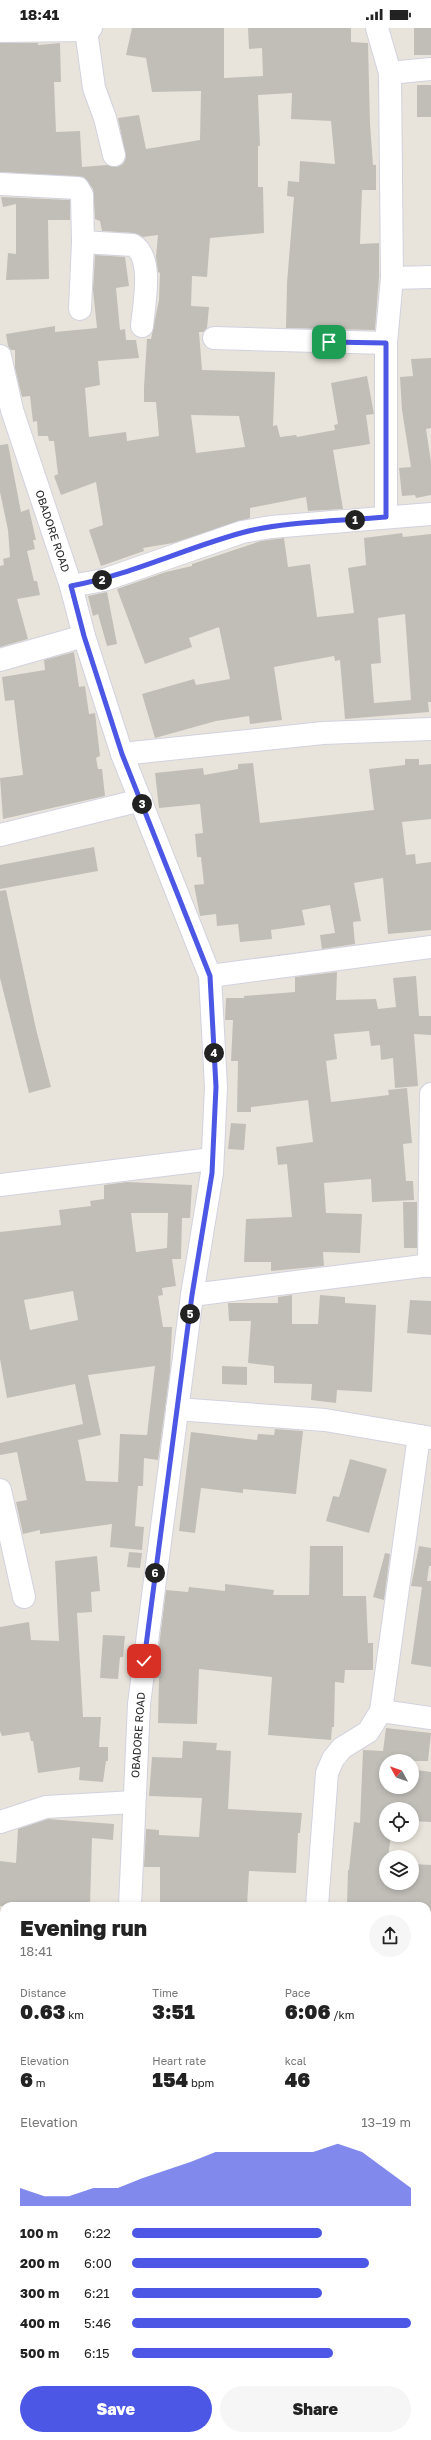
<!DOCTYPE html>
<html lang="en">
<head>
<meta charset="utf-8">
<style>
  :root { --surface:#fff; --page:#f6f6f6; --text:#222; --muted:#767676; --accent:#4c58e5 }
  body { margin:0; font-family:"Golos Text",sans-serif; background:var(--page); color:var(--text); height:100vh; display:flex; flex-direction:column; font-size:15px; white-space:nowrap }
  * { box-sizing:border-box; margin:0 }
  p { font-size:13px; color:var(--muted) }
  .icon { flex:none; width:22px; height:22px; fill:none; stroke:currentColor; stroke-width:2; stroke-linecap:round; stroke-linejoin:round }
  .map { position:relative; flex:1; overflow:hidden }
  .drawer { position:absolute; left:0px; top:1874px; width:431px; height:538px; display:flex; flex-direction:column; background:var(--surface); border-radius:12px 12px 0 0; box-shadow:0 2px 6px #0003 }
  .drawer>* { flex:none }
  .needle { width:26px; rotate:310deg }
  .controls { position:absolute; left:379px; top:1726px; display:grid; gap:8px }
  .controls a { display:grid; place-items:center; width:40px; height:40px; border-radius:50%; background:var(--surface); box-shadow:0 2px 6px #0003; font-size:20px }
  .pin { position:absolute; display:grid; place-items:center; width:34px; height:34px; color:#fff; margin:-17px; border-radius:8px; box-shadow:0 2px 6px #0006 }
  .km { position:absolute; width:20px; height:20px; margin:-10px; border-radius:50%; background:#222; color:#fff; font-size:11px; line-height:20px; text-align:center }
  .round { display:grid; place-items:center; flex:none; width:42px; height:42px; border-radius:21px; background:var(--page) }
  .headline { display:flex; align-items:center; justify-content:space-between; height:68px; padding:0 20px }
  h1 { font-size:22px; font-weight:800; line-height:30px }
  .metrics { display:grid; grid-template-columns:repeat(3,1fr); gap:6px; height:68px; padding:4px 20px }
  .metrics div { display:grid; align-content:center }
  .metrics b { font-size:20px; font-weight:800 }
  .metrics small { font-size:11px; font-weight:400 }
  .metrics p { font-size:11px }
  .chart { height:112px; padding:8px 20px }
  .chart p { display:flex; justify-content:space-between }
  .chart svg { width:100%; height:72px; margin-top:4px; fill:var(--accent); opacity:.7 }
  .action { display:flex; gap:8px; margin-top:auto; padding:8px 20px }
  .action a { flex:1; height:46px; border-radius:24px; background:var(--accent); color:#fff; font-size:16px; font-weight:800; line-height:46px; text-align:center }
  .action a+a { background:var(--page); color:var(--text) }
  ul { padding:0 20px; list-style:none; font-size:13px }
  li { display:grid; grid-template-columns:64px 48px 1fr; align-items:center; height:30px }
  li i { height:10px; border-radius:5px; background:var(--accent) }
  .status { display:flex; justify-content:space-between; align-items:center; height:28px; padding:0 20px; background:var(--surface); direction:ltr }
  .status svg { height:11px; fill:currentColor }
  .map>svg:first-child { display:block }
</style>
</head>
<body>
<div class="status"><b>18:41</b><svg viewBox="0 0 49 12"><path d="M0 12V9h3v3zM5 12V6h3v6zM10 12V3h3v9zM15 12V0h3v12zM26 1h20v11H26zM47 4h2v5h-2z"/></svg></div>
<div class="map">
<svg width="431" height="2412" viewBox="0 0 431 2412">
  <rect width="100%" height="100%" fill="#e9e4db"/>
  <path fill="#c1beb8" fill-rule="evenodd" d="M132,0H224V50L263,48L262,20L249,21L248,0H351V14L368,15L370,96L373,137H376V162H362L360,216L379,215V249L375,302L286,300L287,255L294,169L287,168L288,153L299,154L300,133L335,136L331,93L291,91L292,65L258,67L260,118H258V159H263L264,205L210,210L207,249L192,248L191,278L209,279L207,300L203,304H199L202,342L275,344L273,398L277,397L280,409L296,407L297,409L335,402L334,397L338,396L331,355L367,348L374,386L366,387L370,416L333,422L343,481L308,483L306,469L250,480V490L173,515L143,520L144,523L101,538L89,502L103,497L96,454L61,467L54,448L58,446L54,413H49L48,408H38L37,393L33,394L30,368L22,369L15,340V322H11L8,318L6,306L55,298V304L97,300L93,262L95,227L125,229L129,258L116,260L120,302L125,301L126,312H136L139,330L98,333L100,357L85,360L89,409L126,404L127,413L159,408L156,374H144V359L147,311H151L159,272L160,245L158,244L156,229L158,207L143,209L134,205L102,203L100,193L95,191L93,161L84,149L0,144V15H38V17L60,15L61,54H54L56,104L80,103L82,139L107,137L117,139L123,136L126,130L118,90L139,87L146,121L200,112L201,63L152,64L146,30L126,27ZM191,387L239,388L245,419L196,425Z
    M414,0H431V27H414Z
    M417,57H431V89H417Z
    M1,169L70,172V192H48L49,251L6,252L8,225L16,226V176L3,179Z
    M431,330V400L426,401L431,434V467L416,470L415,467L402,468L399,440L411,439L402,382L400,349L413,348L411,331Z
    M8,416L21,484L29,481L36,512H33L35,521L27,523L34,553H37L40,567L17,571L28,611L0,619V538L4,537L3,531L10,529L8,502L0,464V417Z
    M402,505L403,509L431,506V674H428L429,684L345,691L340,632L335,633L334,628L274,639L282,692L250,696L249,688L216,693L155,710L142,666L194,651L196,657L230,651L219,599L189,610L192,619L145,636L117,561L166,544L192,538V536L261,513L284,510L288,539L310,536L317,589L354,585L348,540L366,537L364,510ZM405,586L411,672L374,675L371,636L381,635L378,590Z
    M107,564L117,616L107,618L98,586L93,588L88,568Z
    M74,624L79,659L85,658L89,686L95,685L100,728L96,730L98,741H102L105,768L3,791L0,750L23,747L14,672L5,673L2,649L45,642L44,632Z
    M405,731H419V737L431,736V791L402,794L406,827L415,826L416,836L431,834V902L388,906L383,850L354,855L361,893L353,894L355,916L322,921L320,907L335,905L330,877L302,882L305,897L271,902L272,911L240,914L238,896L217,898L216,886L200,888L194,857L204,856L201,829H197L195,806L203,805L200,776L159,780L155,745L203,740L204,747L238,741V736L253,735L260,795L374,782L369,741L405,737Z
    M94,819L98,843L0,861V837Z
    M6,862L36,1001L51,1059L29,1065L0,950V863Z
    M337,944L336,972L376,971L378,981L396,979L393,950L416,948L419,988H431V1007L414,1006L418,1058L395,1060L393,1030L381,1032L380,1017L371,1018L369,1003L334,1006L337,1031L326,1033L331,1074L389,1067L388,1062L407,1060L412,1115L403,1116L406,1153H413L414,1172L372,1174L371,1151L324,1155L326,1185L362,1186L360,1225L323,1224L324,1238L271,1243V1234H244L246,1191L292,1189L287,1136L278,1137L276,1119L313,1114L308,1072L251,1079V1084H237L238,1033H231L233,992H225L226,970H244V968L295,964V949Z
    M231,1095L246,1096L244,1122L228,1121Z
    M127,1154L192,1157L190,1190H182L181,1231H172L176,1258L162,1260L163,1267L158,1268L163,1299H172L170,1343L158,1432L144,1430L143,1458H138L135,1498L144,1499L142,1522L110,1519L112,1496L40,1506V1502L23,1506L16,1474L27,1472L17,1424L0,1427V1415L83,1396L75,1356L7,1370L0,1331V1204L61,1197L59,1182L91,1178L90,1173L104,1171V1157ZM131,1185H168L167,1220L136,1224ZM73,1263L78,1292L30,1302L24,1272ZM155,1338L147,1407L120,1406L118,1454L86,1453L78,1412L101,1407L88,1347Z
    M403,1174H417V1220H404Z
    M292,1267V1296H318L320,1267L345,1269V1275L376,1277L372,1364L337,1362L336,1375L311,1372L312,1356L274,1355V1338L248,1335L251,1293H229L228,1275H278V1269Z
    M410,1272L431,1273V1307L407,1305Z
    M222,1338L247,1339V1357L222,1356Z
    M275,1401L303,1403L296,1466L243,1461V1465L201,1460L195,1505L179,1503L191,1404L257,1412L258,1406L274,1407Z
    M350,1431L387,1441L369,1505L326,1493L333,1468L339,1469Z
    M310,1518H343V1568H366L368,1615H373V1642H345L344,1655L335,1654L334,1699H332L331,1712L268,1707L272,1649L199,1641L197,1696L158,1695L159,1650H155L166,1562L188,1564L189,1559L225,1563V1556L274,1562L273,1567H309Z
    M419,1518L431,1520V1538H429L427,1553H431V1639L411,1636L422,1559L411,1558Z
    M129,1524L142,1525L140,1540L127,1539Z
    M385,1525L390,1526L384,1572L373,1569Z
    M97,1528L100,1563L91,1564L92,1584L77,1585L83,1689H101L99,1719H108V1733H106L103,1754L79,1752L80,1739L38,1745L33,1713H31L29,1704L2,1708L0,1703V1599L29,1594L31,1612L59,1613L55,1533Z
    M103,1607L125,1608L123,1629H120L118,1651L100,1650Z
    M386,1700L431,1705L428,1733H386V1759L414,1760L416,1742L431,1744V1794L412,1793V1781H386V1807H391L388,1829H386V1855H412V1836L431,1837V1892H427V1878H347L348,1842H349L354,1794L360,1795L363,1722L383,1723Z
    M183,1713L217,1715L216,1722L231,1723L228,1781L302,1785L300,1805H298L296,1845L249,1843L247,1878H160V1839H144L146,1801L159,1802V1807L199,1809L202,1770L149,1768L152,1729L182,1730Z
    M48,1791L114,1796L113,1812L92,1810L90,1878H0V1833L16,1835L18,1801Z"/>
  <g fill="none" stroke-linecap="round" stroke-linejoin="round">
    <defs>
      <g id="minor">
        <path d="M377,0L390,45L392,250L386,315V489"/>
        <path d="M86,2L94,60L105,90L114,127"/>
        <path d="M0,3L86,2L91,0"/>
        <path d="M390,45L431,41"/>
        <path d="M0,156L78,160L82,167L83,214L80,281"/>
        <path d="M83,214L133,217C154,229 144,276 142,298"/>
        <path d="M392,250L431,249"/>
        <path d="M214,310L386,315"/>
        <path id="s1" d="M0,328L12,382L71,558L84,608L122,726L210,948L216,1059L212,1145L192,1267L139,1676L130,1878"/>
        <path d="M71,558L104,552L242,504L271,499L431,486"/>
        <path d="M0,632L84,608"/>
        <path d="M122,726L323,705L431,701"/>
        <path d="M0,807L141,772"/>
        <path d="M210,948L431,919"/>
        <path d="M0,1157L212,1131"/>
        <path d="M429,1238L431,1066"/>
        <path d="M192,1267L431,1237"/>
        <path d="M177,1381L325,1392L431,1410"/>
        <path d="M0,1462L24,1569"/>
        <path d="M381,1683L431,1690"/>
        <path d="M0,1794L46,1779L134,1774"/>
        <path d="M317,1878L327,1745L333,1731L342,1720L368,1704L381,1683L419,1408"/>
        <path d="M0,1999H4"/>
        <path d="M427,2120L431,2106"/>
        <path d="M94,2412L95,2408"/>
        <path d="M326,2412V2408"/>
      </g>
    </defs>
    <use href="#minor" stroke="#d1d2df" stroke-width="24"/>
    <use href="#minor" stroke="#fff" stroke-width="22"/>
  </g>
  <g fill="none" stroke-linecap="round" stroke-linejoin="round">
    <defs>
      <path id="route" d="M144,1633L192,1267L212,1145L216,1059L210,948L122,726L84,608L71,558C130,547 183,521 241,505C283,493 342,493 386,489V315L329,314"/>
    </defs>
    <use href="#route" stroke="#fff" stroke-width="8"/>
    <use href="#route" stroke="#4c58e5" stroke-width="5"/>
  </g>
  <g text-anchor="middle" stroke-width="3" stroke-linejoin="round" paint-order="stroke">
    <g font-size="11" fill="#282828" stroke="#fff">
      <text dy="4" stroke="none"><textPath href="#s1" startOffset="183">OBADORE ROAD</textPath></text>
      <text transform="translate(138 1707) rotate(-86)" y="4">OBADORE ROAD</text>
    </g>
  </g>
</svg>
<div class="controls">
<a><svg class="needle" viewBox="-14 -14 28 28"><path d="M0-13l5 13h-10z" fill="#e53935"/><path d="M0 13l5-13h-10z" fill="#767676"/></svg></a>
<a><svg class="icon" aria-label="locate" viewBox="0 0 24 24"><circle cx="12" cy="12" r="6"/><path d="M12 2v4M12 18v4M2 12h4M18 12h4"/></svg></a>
<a><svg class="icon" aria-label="layers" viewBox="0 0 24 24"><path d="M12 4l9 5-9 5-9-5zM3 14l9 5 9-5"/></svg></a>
</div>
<div class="pin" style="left:329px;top:314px;background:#1e9e55"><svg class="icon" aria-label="arrive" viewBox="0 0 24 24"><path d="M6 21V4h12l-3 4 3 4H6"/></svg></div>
<div class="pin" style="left:144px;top:1633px;background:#d93025"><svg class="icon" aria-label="check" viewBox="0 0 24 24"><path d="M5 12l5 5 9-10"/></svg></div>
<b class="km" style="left:355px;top:492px">1</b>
<b class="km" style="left:102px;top:552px">2</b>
<b class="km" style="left:142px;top:776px">3</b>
<b class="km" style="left:214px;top:1025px">4</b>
<b class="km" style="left:190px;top:1286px">5</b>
<b class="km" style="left:155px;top:1545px">6</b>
<section class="drawer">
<div class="headline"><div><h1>Evening run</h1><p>18:41</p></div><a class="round"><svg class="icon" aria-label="share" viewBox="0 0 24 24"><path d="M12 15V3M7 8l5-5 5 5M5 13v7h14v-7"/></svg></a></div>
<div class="metrics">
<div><p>Distance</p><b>0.63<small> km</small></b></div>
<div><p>Time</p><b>3:51</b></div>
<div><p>Pace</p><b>6:06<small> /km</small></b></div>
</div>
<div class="metrics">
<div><p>Elevation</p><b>6<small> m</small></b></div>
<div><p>Heart rate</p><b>154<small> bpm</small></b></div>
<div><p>kcal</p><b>46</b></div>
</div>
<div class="chart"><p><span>Elevation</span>13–19 m</p>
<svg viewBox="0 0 160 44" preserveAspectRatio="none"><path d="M0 44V33L10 38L20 38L30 33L40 33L50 27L60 22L70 17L80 11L90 11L100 11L110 11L120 11L130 6L140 11L150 22L160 33V44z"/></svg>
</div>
<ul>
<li><b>100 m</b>6:22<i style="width:68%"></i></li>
<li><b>200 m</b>6:00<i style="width:85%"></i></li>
<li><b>300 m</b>6:21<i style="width:68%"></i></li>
<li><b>400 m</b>5:46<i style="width:100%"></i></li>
<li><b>500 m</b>6:15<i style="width:72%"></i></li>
</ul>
<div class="action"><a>Save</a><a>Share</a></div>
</section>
</div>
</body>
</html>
